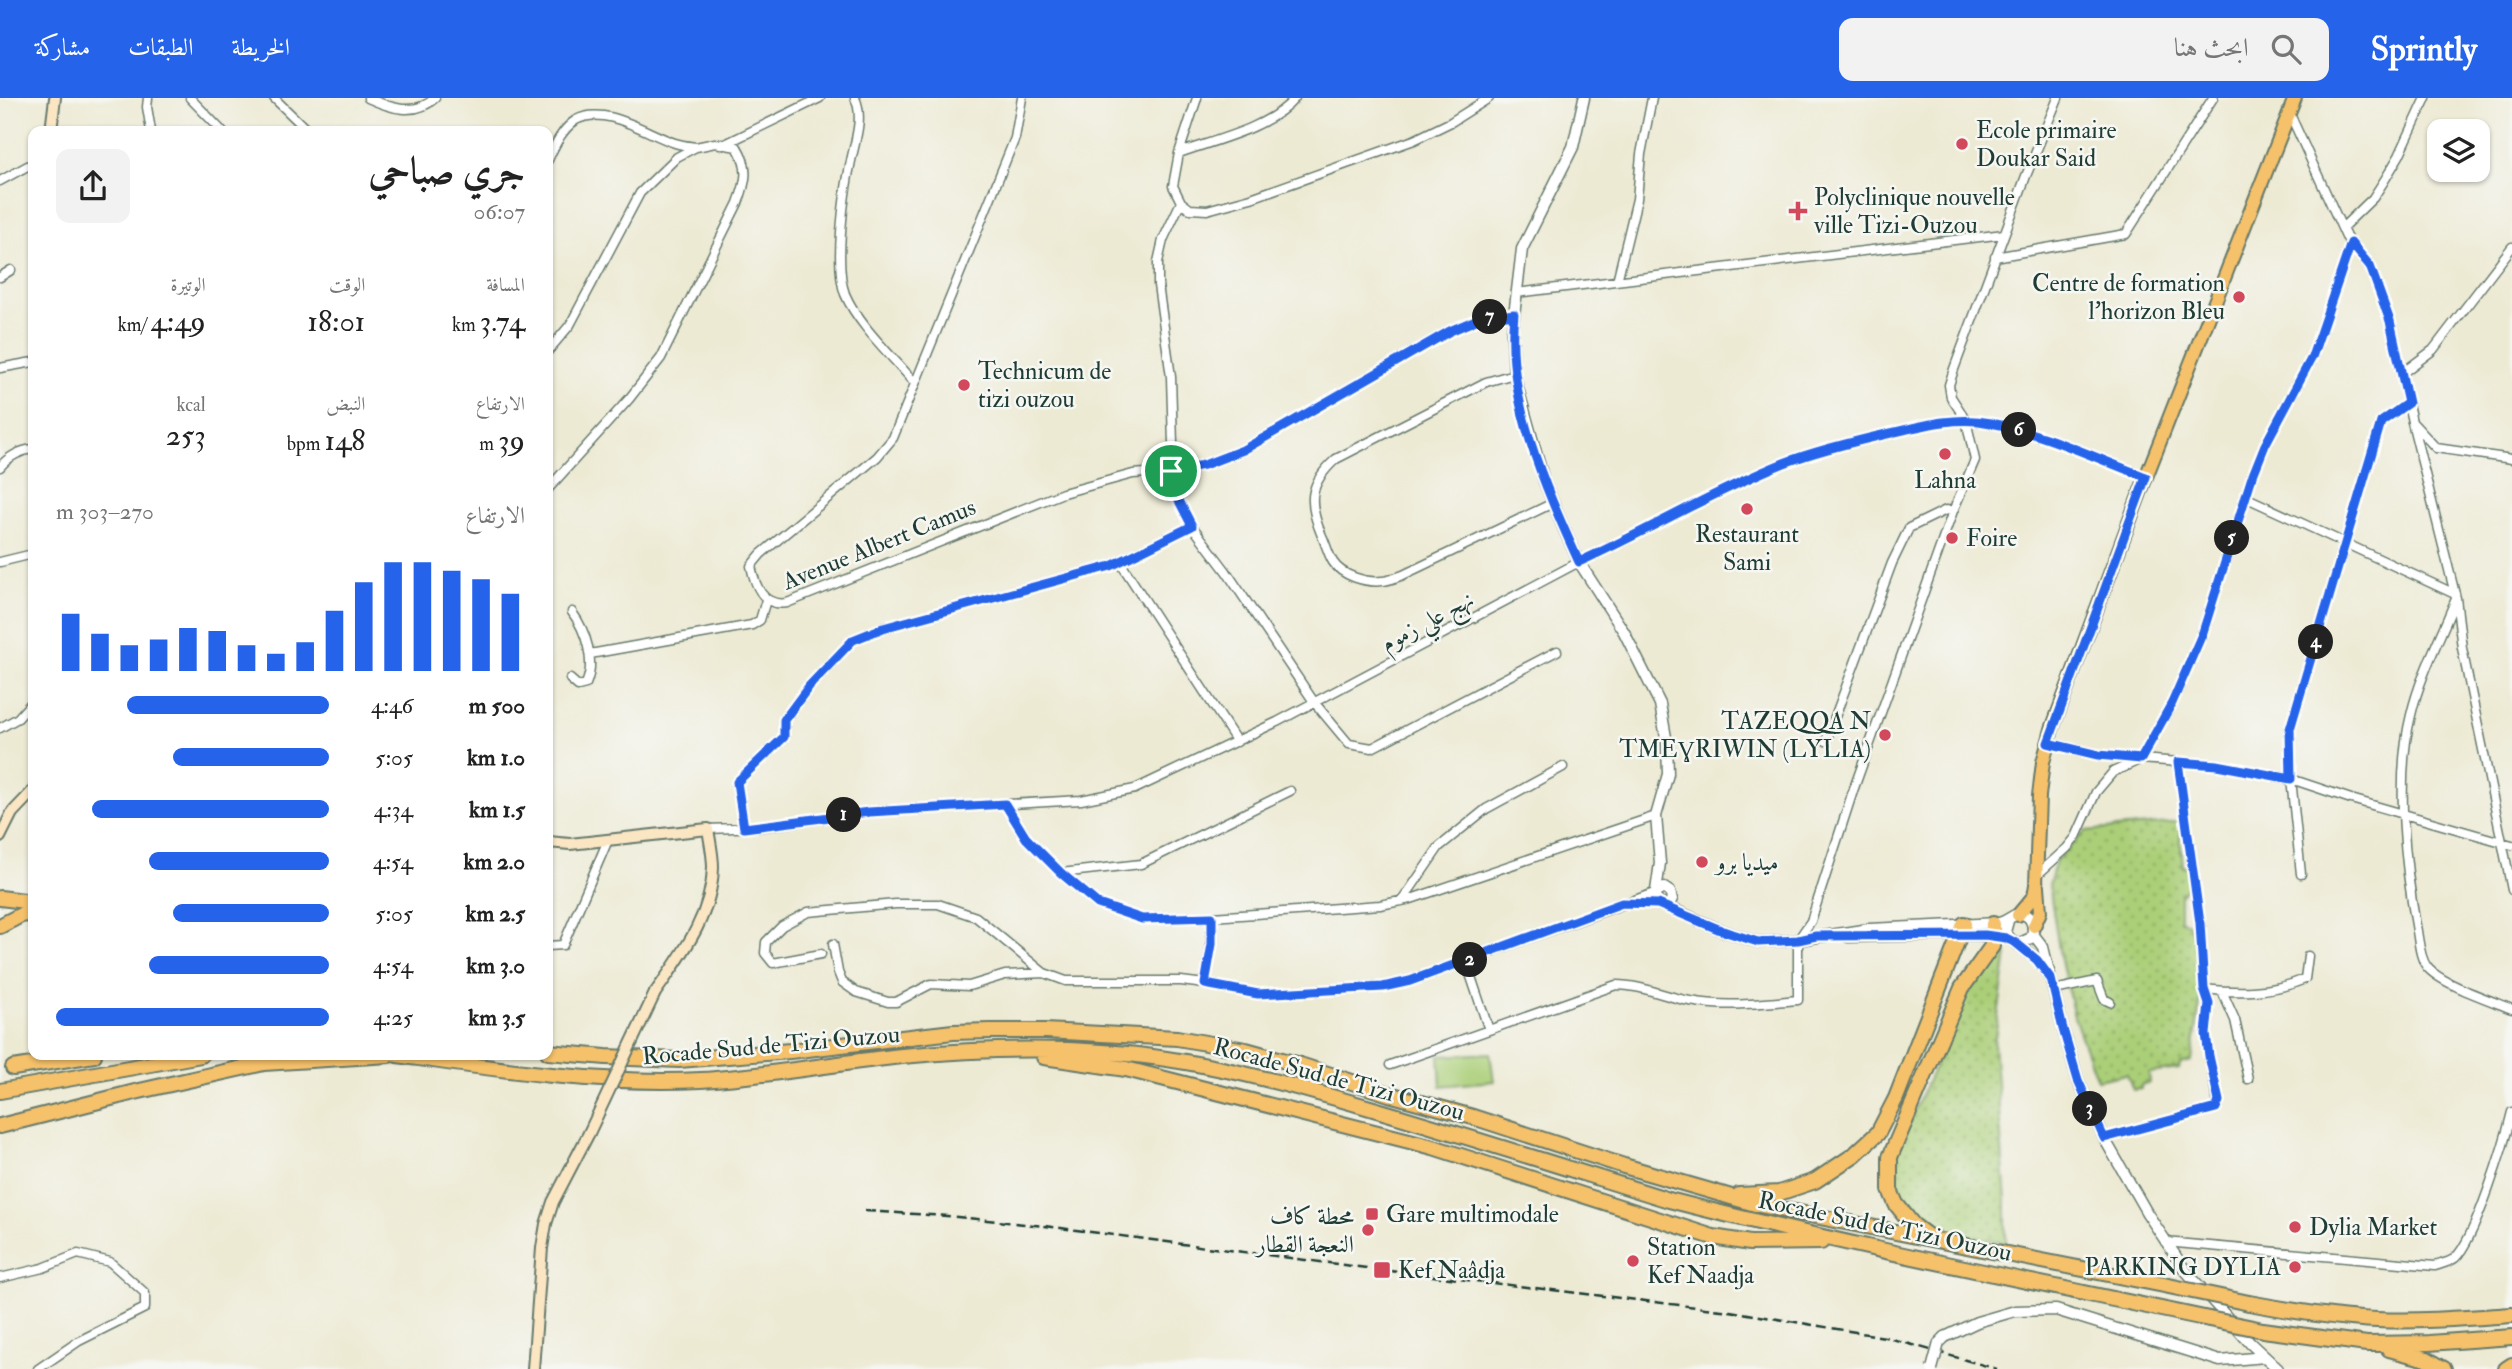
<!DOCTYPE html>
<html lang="ar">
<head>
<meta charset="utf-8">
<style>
  :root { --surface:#fff; --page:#f2f2f2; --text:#222; --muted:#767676; --accent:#2563eb }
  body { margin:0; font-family:"IM FELL Double Pica",Amiri,serif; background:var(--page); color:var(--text); direction:rtl; height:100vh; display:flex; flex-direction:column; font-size:26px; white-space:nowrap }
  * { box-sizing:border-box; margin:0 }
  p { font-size:23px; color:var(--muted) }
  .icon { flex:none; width:38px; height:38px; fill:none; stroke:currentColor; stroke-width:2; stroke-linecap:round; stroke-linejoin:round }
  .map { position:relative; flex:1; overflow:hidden; direction:ltr }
  .side { position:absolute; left:28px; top:28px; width:525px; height:934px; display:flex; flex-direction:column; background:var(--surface); border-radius:14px; box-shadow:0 2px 5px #0004; direction:rtl }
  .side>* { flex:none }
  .controls { position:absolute; left:2427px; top:21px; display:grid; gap:14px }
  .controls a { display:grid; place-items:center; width:63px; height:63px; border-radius:14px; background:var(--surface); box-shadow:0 2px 5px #0004; font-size:35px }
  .pin { position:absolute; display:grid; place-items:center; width:60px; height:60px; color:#fff; margin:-30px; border:4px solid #fff; border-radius:50%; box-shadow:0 2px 7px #0007 }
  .km { position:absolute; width:35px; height:35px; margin:-18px; border-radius:50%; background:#222; color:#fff; font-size:19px; line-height:35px; text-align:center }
  .round { display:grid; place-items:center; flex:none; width:74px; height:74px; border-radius:14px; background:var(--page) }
  .headline { display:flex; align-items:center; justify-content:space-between; height:119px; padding:0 28px }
  h1 { font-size:38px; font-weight:600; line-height:52px }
  .figures { display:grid; grid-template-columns:repeat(3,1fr); gap:10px; height:119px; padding:7px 28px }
  .figures div { display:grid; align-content:center }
  .figures b { font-size:30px; font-weight:600 }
  .figures small { font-size:19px; font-weight:400 }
  .figures p { font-size:19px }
  .chart { height:196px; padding:14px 28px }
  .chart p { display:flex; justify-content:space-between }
  .chart svg { width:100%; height:126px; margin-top:7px; stroke:var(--accent); stroke-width:6 }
  ul { padding:0 28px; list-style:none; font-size:23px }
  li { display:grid; grid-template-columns:112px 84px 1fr; align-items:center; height:52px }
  li i { height:18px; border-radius:9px; background:var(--accent) }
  header { display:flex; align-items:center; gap:42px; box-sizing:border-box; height:98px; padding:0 35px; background:var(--accent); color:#fff }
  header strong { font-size:33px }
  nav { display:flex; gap:38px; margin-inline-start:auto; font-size:24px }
  .search { width:490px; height:63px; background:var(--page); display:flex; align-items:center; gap:18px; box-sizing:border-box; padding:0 24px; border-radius:14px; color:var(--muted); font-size:26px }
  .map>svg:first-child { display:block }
</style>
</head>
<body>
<header>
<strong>Sprintly</strong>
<div class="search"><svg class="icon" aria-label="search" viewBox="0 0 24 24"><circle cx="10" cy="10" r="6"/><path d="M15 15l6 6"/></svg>ابحث هنا</div>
<nav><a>الخريطة</a><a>الطبقات</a><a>مشاركة</a></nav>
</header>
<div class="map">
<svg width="2512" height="1271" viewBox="0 0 2512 1271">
  <defs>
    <pattern id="grass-dots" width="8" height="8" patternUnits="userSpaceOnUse" patternTransform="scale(1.75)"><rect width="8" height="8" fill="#abcf78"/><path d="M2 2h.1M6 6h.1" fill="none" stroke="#8ba963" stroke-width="1.8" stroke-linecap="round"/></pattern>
  </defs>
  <rect width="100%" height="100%" fill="#f6f6f2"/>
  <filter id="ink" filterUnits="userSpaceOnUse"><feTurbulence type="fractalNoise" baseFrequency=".0143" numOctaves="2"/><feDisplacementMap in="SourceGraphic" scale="14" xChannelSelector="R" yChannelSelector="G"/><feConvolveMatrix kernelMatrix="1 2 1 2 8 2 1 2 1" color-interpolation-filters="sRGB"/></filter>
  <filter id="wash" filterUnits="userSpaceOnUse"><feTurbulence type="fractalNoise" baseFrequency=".00686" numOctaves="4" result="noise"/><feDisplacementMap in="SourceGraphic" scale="28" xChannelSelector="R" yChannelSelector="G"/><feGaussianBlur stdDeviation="1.57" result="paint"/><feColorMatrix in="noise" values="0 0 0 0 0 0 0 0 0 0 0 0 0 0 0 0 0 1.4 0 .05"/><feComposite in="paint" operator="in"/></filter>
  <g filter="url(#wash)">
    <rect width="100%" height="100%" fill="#edead4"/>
    <path fill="url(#grass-dots)" stroke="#658656" stroke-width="2" d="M2179,724L2183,768L2192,769V784L2180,797V822L2189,826L2198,851L2201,897L2192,963L2180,966L2179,971L2149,975L2150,985L2141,987V991L2133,992L2127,976L2097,982L2074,919L2060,858L2049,787L2056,762L2086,733Z
      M2007,856L1994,946L2006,1103V1145L1925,1129L1909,1115L1894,1088L1893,1074L1901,1042L1975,878L1995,858Z"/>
    <path fill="#abcf78" stroke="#658656" stroke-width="2" d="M1490,955L1494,983L1441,988L1439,958Z"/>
  </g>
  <g filter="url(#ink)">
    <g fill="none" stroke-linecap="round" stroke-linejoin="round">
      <defs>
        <path id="minor" d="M148,0L147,9L151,33
          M190,0L222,33
          M274,0L308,33
          M368,0C390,10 415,19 435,0
          M855,0C864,19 855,43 851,63C844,95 834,167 845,196C858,227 893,259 915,285
          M1022,0L1015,40L893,340L877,359L761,456L751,468C755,488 763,509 787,505L1063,395L1133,376L1171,373L1204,367L1243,352L1449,233L1478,221L1514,216
          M1197,0L1179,55L1173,88L1181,104L1190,111L1207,112L1251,100L1414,42L1451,24L1489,0
          M2289,14L2346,139L2370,168L2390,223L2412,324L2436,350L2512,361
          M723,47L820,0
          M1179,55C1215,42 1270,30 1295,0
          M548,62C555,47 562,31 576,22C606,6 647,36 675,45C681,47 689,48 696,49
          M0,83L33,65
          M1181,104L1163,142L1158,164V187L1171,279L1173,346L1171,373L1173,391L1192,428L1226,473L1314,604L1349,646L1372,650L1557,553
          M2342,130L2373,100L2384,83L2399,58L2426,0
          M1995,159L2126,136L2213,0
          M0,179L11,172
          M1617,183L1637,101L1641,56L1652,0
          M1516,195L2004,136
          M548,253L570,227L640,95L677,59L696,49L715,45L737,49C750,70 746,84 738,105L661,260L629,301L548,391
          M0,270L33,264
          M1514,276L1486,284L1336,361C1308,386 1308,405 1322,438C1326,446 1328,456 1333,464C1342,478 1366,485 1382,483C1389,483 1397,479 1403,477L1553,405
          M2401,276L2433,252L2512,149
          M2412,324L2456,500L2462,550L2512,792
          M0,369C8,359 21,352 33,351
          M2245,399L2455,496
          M0,464L33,456
          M1120,464L1237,644
          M2455,503C2440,540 2420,578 2411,617C2395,680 2405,769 2417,833C2419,845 2420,860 2427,869C2441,886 2490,902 2512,911
          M590,556L752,527L760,522L766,502
          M570,581L578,588L586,586C596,564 586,533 572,514
          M0,630L18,620L33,603
          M1826,643L1892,465L1909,430L1946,412L1953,413
          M2048,644L2098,657L2141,661L2172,605L2203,534L2251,382L2265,347L2312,259L2351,145
          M744,730L737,684L784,639V622L810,587L853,542L883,530L1110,468L1192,428
          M708,731L761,729L869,714L1081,702L1135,691L1277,624L1579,464C1649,433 1714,393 1784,365C1818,352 1856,343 1892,335C1924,327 1957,318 1991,325C2044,335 2096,360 2146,379
          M1061,775L1141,766L1290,693
          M2301,776L2291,681L2290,631L2381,324L2408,305
          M2037,777L2067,750L2076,739L2096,694L2113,674L2141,661L2217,667L2291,681L2351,701L2512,747
          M1402,803L1439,749L1486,711L1563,669
          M1629,805H1658
          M1212,819L1380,807L1411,801L1656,718
          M833,846L838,874L842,884L856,894L888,904H896L931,886L969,888L1005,877L1044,875
          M548,848L563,847L608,742
          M821,856L773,865L765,855L766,844L782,828L808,814L896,806H938L976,819L1044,875L1066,883H1181L1205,886L1211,846L1212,819L1142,821L1098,806L1061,775L1026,740L1005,706
          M1466,864L1489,932
          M1205,886L1257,896L1383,889L1410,883L1657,794
          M2204,891C2240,895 2272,895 2305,881L2308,858
          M2054,892L2097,883L2104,901L2110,904
          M2222,893L2235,922L2248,981
          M1390,967L1616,887C1642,887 1665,899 1690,903C1726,910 1762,905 1798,902V842L1811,823L1853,693L1953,413L1975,362L1966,322L1951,299L1949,287L1954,271L2026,78L2058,0
          M2104,1040L2216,1010L2218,1007L2209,958L2206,936L2209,906L2204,891L2200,825L2178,664
          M2165,1144L2435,1168C2441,1166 2450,1164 2455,1160C2475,1142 2505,1043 2512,1014
          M0,1180L43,1170L78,1156L110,1164L145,1195V1210L79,1243L38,1271"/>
        <path id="tertiary" d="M1584,0L1573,49L1522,151L1512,234L1514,276L1544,383L1564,431L1579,464L1624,534L1660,606L1667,645L1668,676L1656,718L1660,765L1655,800L1661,807L1669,806L1672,801L1670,794L1664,790L1658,793
          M1663,807L1723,833L1758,844L1798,842L1869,831L1999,825C2005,824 2009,820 2015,817C2030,812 2036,828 2031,840L2020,845L2012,843L2005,834L2008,823
          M2033,836L2043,849L2063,931L2078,982L2104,1040L2147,1115L2185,1172L2250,1245L2278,1271
          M1848,839L1961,837L1997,838
          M2016,845L2037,861L2047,875
          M1945,1239L1977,1224L2015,1213L2056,1212L2220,1263L2265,1259"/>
        <path id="secondary" d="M51,33L55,0
          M0,739L12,715L33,693
          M548,744L570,746L708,731C710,744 713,757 713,769C712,818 682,856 655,895
          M533,1271L542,1150L546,1126L553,1104L589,1035"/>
        <path id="primary" d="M2018,817L2034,798L2036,787L2039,698L2043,664L2052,631L2146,379L2295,0
          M2034,828L2040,814L2038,788"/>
        <path id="motorway" d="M0,800L33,804
          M0,828L23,816L33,817
          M548,954L606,959L679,962L790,953L953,934L990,933H1045L1177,940L1246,952L1300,967L1389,996L1473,1019L1624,1068L1759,1107L2164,1187
          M397,957C497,971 599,987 701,982C769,978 835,965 902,958C968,952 1036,949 1103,954C1195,960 1282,984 1370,1010C1470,1039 1569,1071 1669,1102C1848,1148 2029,1183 2209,1221
          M1044,959L1126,971L1433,1049L1713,1139L1750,1145L1821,1144
          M13,970L94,957
          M0,993L201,957
          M0,1028L135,994L264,965L389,957
          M1739,1097L1779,1095L1815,1083L1854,1057L1878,1035L1896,1000L1964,826
          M1929,1139L1913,1127L1896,1106L1890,1092V1059L1962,890L1992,848L1993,826
          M2249,1205C2292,1213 2334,1220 2377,1222C2422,1224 2467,1220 2512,1217
          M2263,1232L2367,1246L2429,1245L2512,1239
          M2389,1251L2427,1261L2444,1271
          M2506,1271L2512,1267"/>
      </defs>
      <use href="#minor" stroke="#677a6c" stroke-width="11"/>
      <use href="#tertiary" stroke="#677a6c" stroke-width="13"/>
      <use href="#secondary" stroke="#677a6c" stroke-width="14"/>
      <use href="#primary" stroke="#677a6c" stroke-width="16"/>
      <use href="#motorway" stroke="#677a6c" stroke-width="18"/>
      <use href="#minor" stroke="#fff" stroke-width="8"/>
      <use href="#tertiary" stroke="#fff" stroke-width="10"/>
      <use href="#secondary" stroke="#fbe6c4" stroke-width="10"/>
      <use href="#primary" stroke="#f5c16b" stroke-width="12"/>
      <use href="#motorway" stroke="#f5c16b" stroke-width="14"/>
      <path stroke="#1f3d34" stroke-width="2.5" stroke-dasharray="10 5" stroke-linecap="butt" d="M865,1113L947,1118L1045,1128L1382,1172L1730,1213L1885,1239L1997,1271"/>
      <defs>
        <path id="tertiary-bridge" d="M1932,1271L1939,1245L1945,1239"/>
        <path id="secondary-bridge" d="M589,1035L655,895"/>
        <path id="motorway-bridge" d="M2164,1187L2249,1205
          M2209,1221L2263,1232"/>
      </defs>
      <use href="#tertiary-bridge" stroke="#677a6c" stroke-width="13" stroke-linecap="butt"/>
      <use href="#secondary-bridge" stroke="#677a6c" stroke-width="14" stroke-linecap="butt"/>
      <use href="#motorway-bridge" stroke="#677a6c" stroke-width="18" stroke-linecap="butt"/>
      <use href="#tertiary-bridge" stroke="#fff" stroke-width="10"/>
      <use href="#secondary-bridge" stroke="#fbe6c4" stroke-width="10"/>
      <use href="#motorway-bridge" stroke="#f5c16b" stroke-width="14"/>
    </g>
  </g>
  <g fill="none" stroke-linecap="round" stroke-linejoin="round" filter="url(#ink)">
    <defs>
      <path id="route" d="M2351,145L2370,168L2390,223L2408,305L2381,324L2290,631L2291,681L2217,667L2178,664L2200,825L2204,891L2209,906L2206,936L2209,958L2219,1003L2216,1010L2104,1040L2078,982L2063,931L2051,881L2037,862L2016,845L2006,840L1985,837L1816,838L1798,842L1758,844L1723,833L1658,806L1622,805L1410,883L1383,889L1258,896L1205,886L1212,846V819L1142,821L1098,806L1061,775L1026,740L1005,706L869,714L744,730L737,684L784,639V622L810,587L853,542L883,530L1111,468L1192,428L1173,391L1171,373L1204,367L1243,352L1450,233L1478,221L1514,216C1505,300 1545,389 1579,464C1648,433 1714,393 1784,365C1818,352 1856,343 1891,335C1924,327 1957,318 1991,325C2044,335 2095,360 2146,379L2048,645L2098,657L2141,661L2172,605L2203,534L2251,382L2265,347L2312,259Z"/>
    </defs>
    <use href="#route" stroke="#fff" stroke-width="14"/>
    <use href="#route" stroke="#2563eb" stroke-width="9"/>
  </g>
  <g fill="#d1495b" stroke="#f6f6f2" stroke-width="2.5">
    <circle cx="1962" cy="46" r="7"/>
    <path d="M1794.5 102.5h7v7h7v7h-7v7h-7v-7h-7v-7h7z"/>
    <circle cx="2239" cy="199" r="7"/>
    <circle cx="964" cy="287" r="7"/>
    <circle cx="1945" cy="356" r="7"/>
    <circle cx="1747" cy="411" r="7"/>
    <circle cx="1952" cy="440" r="7"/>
    <circle cx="1885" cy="637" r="7"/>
    <circle cx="1702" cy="764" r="7"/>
    <rect x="1365" y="1109" width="14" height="14" rx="3.5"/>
    <circle cx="2295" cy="1129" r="7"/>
    <circle cx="1368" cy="1132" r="7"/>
    <circle cx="1633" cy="1163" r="7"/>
    <circle cx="2295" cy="1169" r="7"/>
    <rect x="1373" y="1163" width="18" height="18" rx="3.5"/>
  </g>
  <g text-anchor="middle" stroke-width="5" stroke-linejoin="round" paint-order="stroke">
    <g font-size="24" fill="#1f3d34" stroke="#f6f6f2" text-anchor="start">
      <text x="1976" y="40">Ecole primaire<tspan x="1976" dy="28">Doukar Said</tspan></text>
      <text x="1814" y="107">Polyclinique nouvelle<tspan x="1814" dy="28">ville Tizi-Ouzou</tspan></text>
      <text x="2225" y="193" text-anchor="end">Centre de formation<tspan x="2225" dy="28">l’horizon Bleu</tspan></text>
      <text x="978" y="281">Technicum de<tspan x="978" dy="28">tizi ouzou</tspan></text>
      <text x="1945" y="390" text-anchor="middle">Lahna</text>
      <text x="1747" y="444" text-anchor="middle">Restaurant<tspan x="1747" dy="28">Sami</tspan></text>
      <text x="1966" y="448">Foire</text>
      <text x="1871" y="631" text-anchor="end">TAZEQQA N<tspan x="1871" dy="28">TMEƔRIWIN (LYLIA)</tspan></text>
      <text x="1716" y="772">ميديا برو</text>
      <text x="1386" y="1124">Gare multimodale</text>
      <text x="1354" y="1126" text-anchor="end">محطة كاف<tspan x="1354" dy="28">النعجة القطار</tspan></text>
      <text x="2309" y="1137">Dylia Market</text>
      <text x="1647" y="1157">Station<tspan x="1647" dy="28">Kef Naadja</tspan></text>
      <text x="2281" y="1177" text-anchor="end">PARKING DYLIA</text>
      <text x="1398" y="1180">Kef Naâdja</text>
    </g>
    <g font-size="24" fill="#1f3d34" stroke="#f6f6f2">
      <text transform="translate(879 446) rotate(-22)" y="8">Avenue Albert Camus</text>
      <text transform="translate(1427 523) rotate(-28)" y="8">نهج علي زموم</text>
      <text transform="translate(771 947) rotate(-5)" y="8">Rocade Sud de Tizi Ouzou</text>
      <text transform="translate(1339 981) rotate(15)" y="8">Rocade Sud de Tizi Ouzou</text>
      <text transform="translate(1885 1128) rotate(12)" y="8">Rocade Sud de Tizi Ouzou</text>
    </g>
  </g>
</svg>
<div class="controls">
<a><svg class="icon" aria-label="layers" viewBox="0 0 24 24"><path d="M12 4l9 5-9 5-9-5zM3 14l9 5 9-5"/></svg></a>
</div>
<div class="pin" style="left:1171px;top:373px;background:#1e9e55"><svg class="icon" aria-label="arrive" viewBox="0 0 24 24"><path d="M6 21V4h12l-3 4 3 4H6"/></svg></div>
<b class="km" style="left:844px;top:717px">1</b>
<b class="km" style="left:1470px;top:862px">2</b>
<b class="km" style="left:2090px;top:1011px">3</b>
<b class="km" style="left:2316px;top:544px">4</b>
<b class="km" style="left:2232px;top:440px">5</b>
<b class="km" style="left:2019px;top:332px">6</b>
<b class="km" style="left:1490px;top:219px">7</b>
<section class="side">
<div class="headline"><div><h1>جري صباحي</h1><p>06:07</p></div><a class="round"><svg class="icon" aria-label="share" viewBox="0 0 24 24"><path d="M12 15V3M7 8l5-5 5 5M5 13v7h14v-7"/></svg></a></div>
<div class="figures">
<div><p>المسافة</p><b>3.74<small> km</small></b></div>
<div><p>الوقت</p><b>18:01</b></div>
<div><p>الوتيرة</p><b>4:49<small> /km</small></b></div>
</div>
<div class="figures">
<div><p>الارتفاع</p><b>39<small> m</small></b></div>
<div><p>النبض</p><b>148<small> bpm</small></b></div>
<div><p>kcal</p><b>253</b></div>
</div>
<div class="chart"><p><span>الارتفاع</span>270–303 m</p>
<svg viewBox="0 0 160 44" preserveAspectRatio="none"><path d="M5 44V24M15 44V31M25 44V35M35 44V33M45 44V29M55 44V30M65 44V35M75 44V38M85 44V34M95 44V23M105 44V13M115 44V6M125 44V6M135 44V9M145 44V12M155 44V17"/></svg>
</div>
<ul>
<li><b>500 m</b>4:46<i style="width:74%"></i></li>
<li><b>1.0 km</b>5:05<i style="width:57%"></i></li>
<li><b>1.5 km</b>4:34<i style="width:87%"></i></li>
<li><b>2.0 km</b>4:54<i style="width:66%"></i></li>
<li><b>2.5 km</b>5:05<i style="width:57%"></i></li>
<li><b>3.0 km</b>4:54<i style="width:66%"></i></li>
<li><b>3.5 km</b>4:25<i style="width:100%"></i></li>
</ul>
</section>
</div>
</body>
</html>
